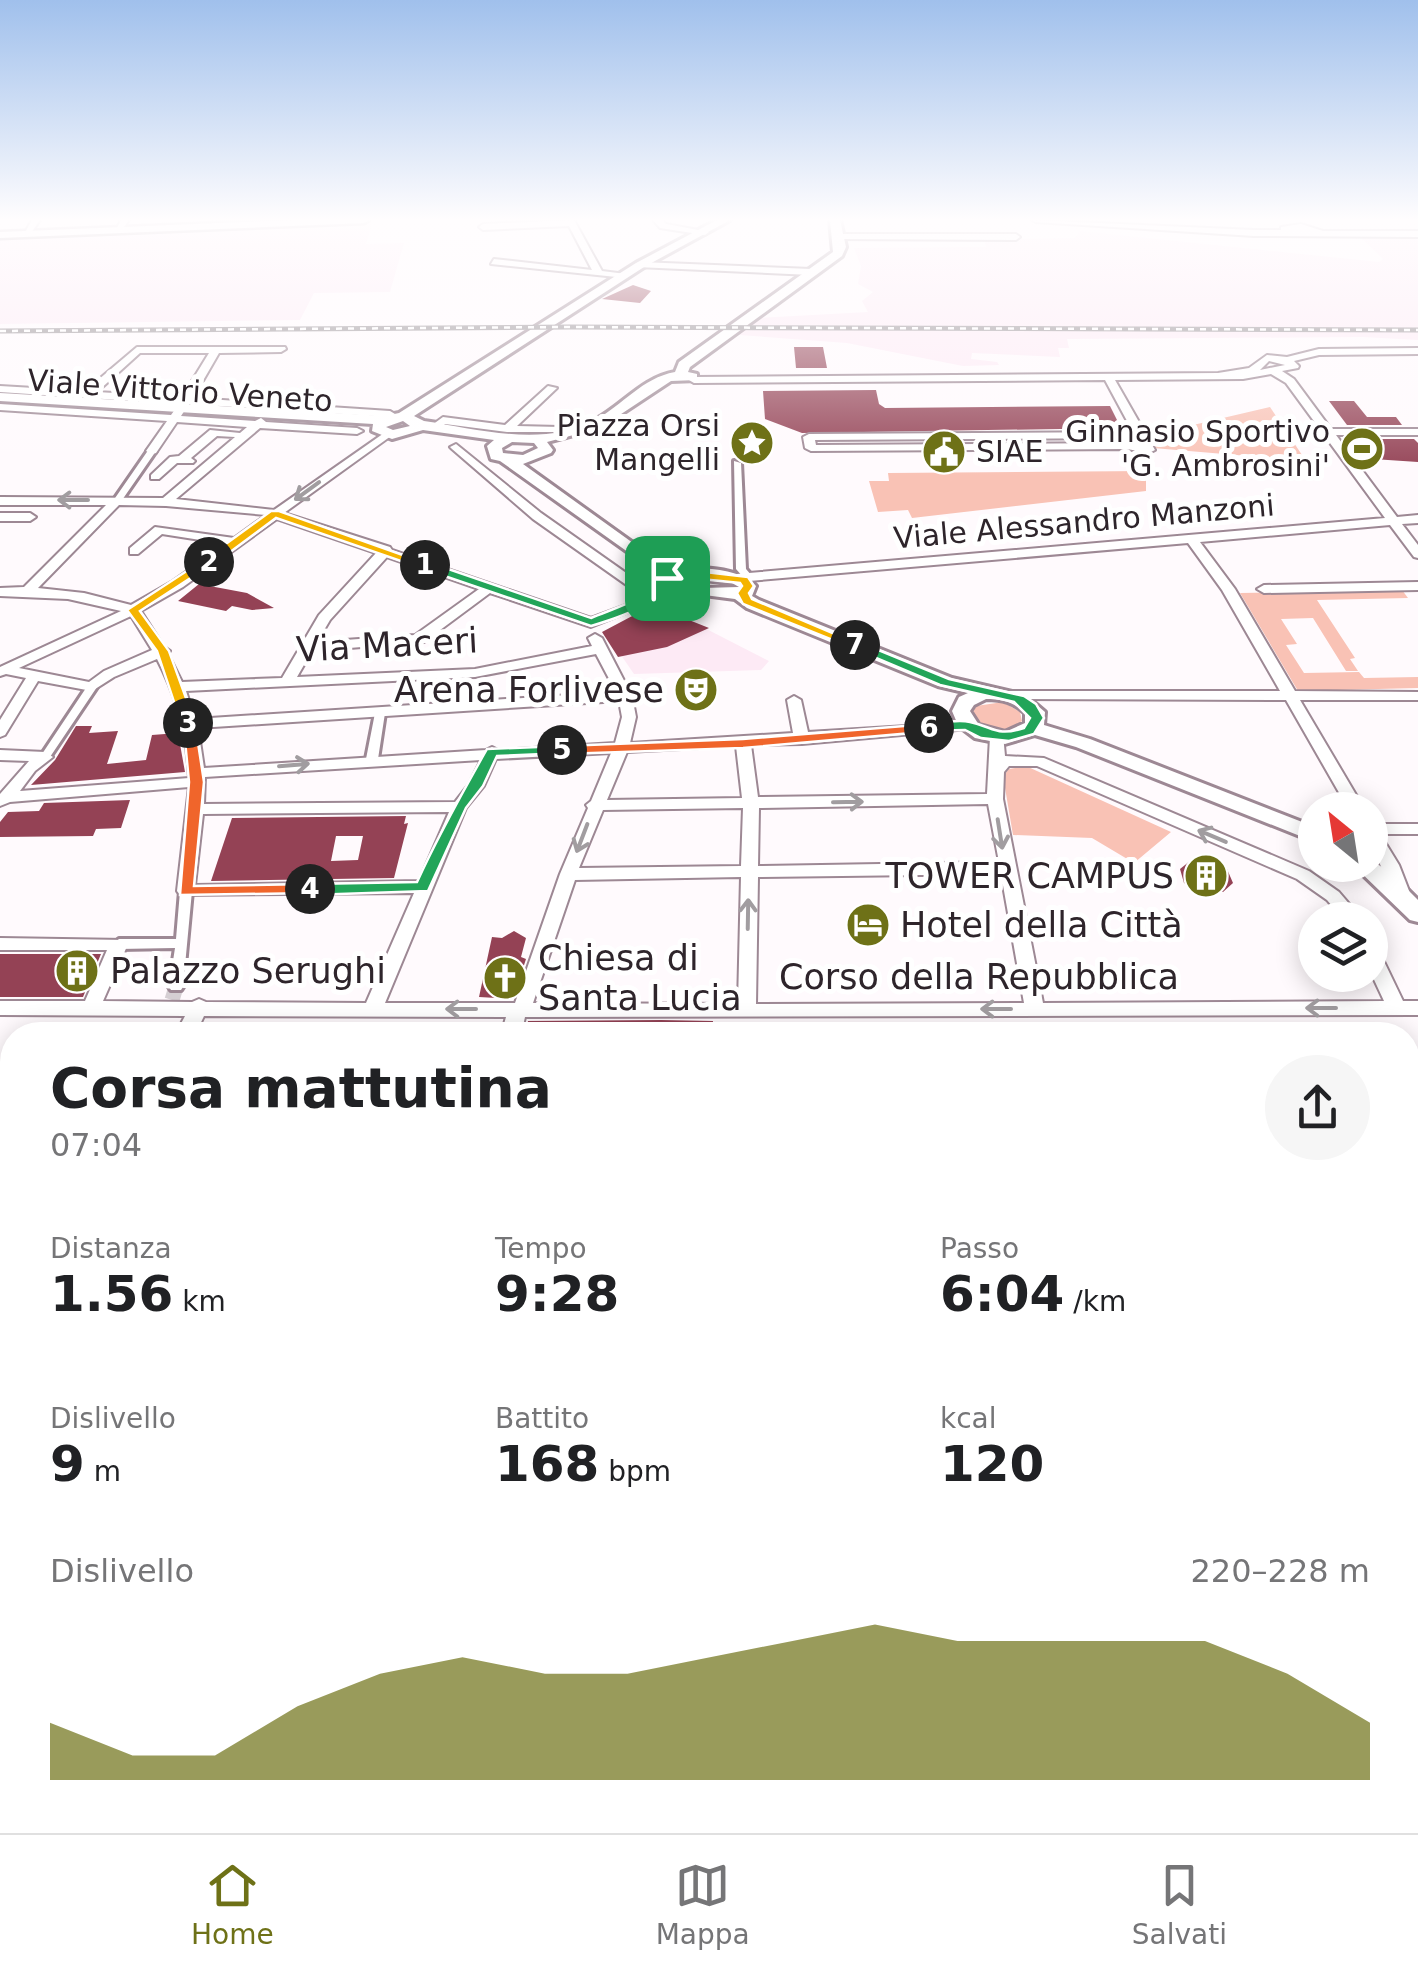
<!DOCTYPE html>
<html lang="it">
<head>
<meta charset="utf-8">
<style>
  :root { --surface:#fff; --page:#f6f6f6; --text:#202124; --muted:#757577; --line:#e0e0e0; --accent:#6e7117 }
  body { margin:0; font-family:"DejaVu Sans",sans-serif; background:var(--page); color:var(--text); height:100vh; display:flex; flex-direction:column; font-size:38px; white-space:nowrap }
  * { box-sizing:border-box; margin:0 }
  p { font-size:32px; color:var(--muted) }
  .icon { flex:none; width:55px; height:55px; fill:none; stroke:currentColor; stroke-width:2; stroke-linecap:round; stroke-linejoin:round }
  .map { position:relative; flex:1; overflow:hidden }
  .side { position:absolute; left:0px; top:1022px; width:1420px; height:812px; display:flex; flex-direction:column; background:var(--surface); border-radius:40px 40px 0 0; box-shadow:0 5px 25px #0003 }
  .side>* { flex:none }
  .needle { width:65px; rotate:330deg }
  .tools { position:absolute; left:1298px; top:792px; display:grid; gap:20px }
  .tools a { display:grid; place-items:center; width:90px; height:90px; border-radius:50%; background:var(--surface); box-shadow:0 5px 25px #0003; font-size:50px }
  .pin { position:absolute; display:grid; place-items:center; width:85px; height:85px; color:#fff; margin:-42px; border-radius:20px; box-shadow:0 5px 15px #0006 }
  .km { position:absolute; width:50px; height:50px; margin:-25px; border-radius:50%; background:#222; color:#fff; font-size:28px; line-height:50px; text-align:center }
  .round { display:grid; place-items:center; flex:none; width:105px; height:105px; border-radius:52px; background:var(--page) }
  .head { display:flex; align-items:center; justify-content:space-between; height:170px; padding:0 50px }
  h1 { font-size:55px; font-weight:600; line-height:75px }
  .figures { display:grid; grid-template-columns:repeat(3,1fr); gap:15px; height:170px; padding:10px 50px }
  .figures div { display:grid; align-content:center }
  .figures b { font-size:50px; font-weight:600 }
  .figures small { font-size:28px; font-weight:400 }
  .figures p { font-size:28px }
  .chart { height:280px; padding:20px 50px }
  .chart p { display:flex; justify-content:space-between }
  .chart svg { width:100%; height:180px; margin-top:10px; fill:var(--accent); opacity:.7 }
  .tab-bar { display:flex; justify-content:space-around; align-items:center; height:140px; border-top:2px solid var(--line); background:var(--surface); font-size:28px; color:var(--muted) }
  .tab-bar a { display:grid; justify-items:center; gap:5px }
  .tab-bar .active { color:var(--accent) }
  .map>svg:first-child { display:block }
</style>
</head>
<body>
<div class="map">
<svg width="1418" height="1833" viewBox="0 0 1418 1833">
  <rect width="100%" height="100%" fill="#fffafd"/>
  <path fill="#fdeaf5" d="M372,224L366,244L404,243L390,292L314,293L300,320L0,324V239Z
    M1080,231L1379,262L1383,259L1359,236L1412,237L1418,240V340L1363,337L1067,339L1069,348H1058L1060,357L972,353L971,359L997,362L999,365L963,366L847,343L739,335L755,318L868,312L862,301L873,292L858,284L861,266L854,248L986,247L984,239L1075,238Z
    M662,611L683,617L769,661L761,670L634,674L605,632L640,613Z
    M206,1822H850V1823L843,1833H203Z"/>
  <path fill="#f9c2b5" d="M1270,407L1306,461L1153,448L1146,436Z
    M1146,471V491L912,518L908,510L878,512L869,481H889L888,473Z
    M1402,590L1408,598L1317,600L1355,658L1350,659L1358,671H1346L1313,618L1281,619L1297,644L1286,645L1304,673L1359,672L1364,678L1418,677V688L1298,691L1240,593Z
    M1003,702L1020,712L1022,721L1016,728L994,731L975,722L971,714L976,706Z
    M1026,766L1171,832L1134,863L1092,838L1013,835L1003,776L1009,769Z"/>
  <path fill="#944255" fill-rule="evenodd" d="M633,285L651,291L640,303L602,299Z
    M794,347H823L827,368H796Z
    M876,390L879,404L885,408L1110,406L1121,428L802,433L765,419L763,391Z
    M1329,401H1354L1367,417H1396L1402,425H1347Z
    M1358,439H1414L1418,443V462L1373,459Z
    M199,584L247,593L274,608L252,610L232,606L226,611L178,601Z
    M636,614L668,617L674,614L709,628L667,647L618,657L602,632Z
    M76,726H92L89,733L118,731L107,764L146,760L152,735L178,733L185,772L31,785L55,760Z
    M130,800L121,828L96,829L93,836L0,837V822L8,812L39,811L44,803Z
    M406,816L404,824L408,823L394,878L211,881L232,818ZM336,836H363L358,860L331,861Z
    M1190,861H1212L1227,869L1233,883L1223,892H1201L1184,883L1180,869Z
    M514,931L526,938L521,957L526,959L513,999L479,997L492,937L502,938Z
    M0,954H101L83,997H0Z
    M528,1021L661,1020L713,1021L712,1035H525Z
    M12,1283V1363H0V1312Z"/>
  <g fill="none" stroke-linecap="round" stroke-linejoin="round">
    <path stroke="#d5cfd3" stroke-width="15" stroke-dasharray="15 8" stroke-linecap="butt" d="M172,1000L176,987"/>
    <defs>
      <path id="pedestrian" d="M149,449L156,451L120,503H114L113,501Z
        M734,461L741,463L746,569L752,576L747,579L744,578L736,569Z
        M92,684L97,687L50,757L45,760L41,759L40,757L88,685Z
        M380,710L385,713L378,759L372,762L366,759L375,713Z
        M186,887L192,891L183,987L181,990H171L169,987L175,948L119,949L113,944L119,939H176L180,891Z"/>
      <path id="minor" d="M32,220H40L29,236H23Z
        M121,220H129L120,233L116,230Z
        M574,220L602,271L626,274V278L491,264L494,259L592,270L569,226L483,230L479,227L483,224Z
        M653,220H662L666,224L709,232L705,235L660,228Z
        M1032,220L1254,230H1281V227L1301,224L1323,231H1418V237L1254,236L1036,222Z
        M839,234H1016L1020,237L1016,240L836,239Z
        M640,262L811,269L815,272L811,275L637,267Z
        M137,347H285L286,349L281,352L219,353L193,398L390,411L395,414L390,417L189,404L181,416L255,421L261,418L266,422L357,428L363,431L357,434L260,428L176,499L274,510L387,431L391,432V436L284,513L390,547L392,550L591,618L645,598L533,519L452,449L450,447L456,444L541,513L656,594L677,586L684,590L591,627L490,593L424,642L312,651L297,677L475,669L592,646L588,638L595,634L602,638L632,696L636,717L630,743L793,733L787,700L794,696L801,700L808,732L973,722L975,725L968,729L802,744L751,745L758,797L987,794L990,737L993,734H1003L1005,756L1044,758L1309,871L1339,892L1363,920H1344L1327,900L1297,879L1037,766H1009L1004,772L1003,799L1043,1003L1384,1001L1370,971V945L1379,951L1403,1001H1418V1015L525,1017L521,1035H501L506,1017L204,1016L195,1035H175L185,1016L0,1015V1001H85L107,950H0V938L125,940L128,944L103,1001L192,1002L199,999L206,1002L366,1003L414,893L180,895L177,891L189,787L10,802L0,806V794L29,761L0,760V750L45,752L53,757L35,771L20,791L189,778C187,735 177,697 157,659L114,677L92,691L38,681L5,735L0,737V720L26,678L6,674L0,676V667L121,611L68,599L0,596V588L24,587L106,505H0V497L163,498L235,437L217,436L191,458L195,461L193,463H177L159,479H151V475L170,457L179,456L210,430L240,433L247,427L177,422L156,453L152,454L146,451L167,421L0,410V404L171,415L179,404L0,392V386L85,391ZM140,353H209L182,397L97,392ZM119,505L166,506L266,515L234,538L155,527L130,548V554H138L162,534L226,544L173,581L131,605L84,593L38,588ZM277,519L376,553L319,615L282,678L182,682L168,654L170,651L164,647L141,611L183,587ZM387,557L479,589L415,635L317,642L330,620ZM131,616L152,650L104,671L89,682L19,668ZM596,654L616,692L195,719L186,691L475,677ZM619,701L622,717L615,743L498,750L492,747L486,750L204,768L198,728ZM736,746L742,798L607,800L627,752ZM611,753L591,801L586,805L588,808L560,874L515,1003H385L466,808L484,786L496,759ZM481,760L469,784L455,802L204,804L205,777ZM988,804L999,862L758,866L759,808ZM743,808L741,866L579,868L603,810ZM449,812L419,881L195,885L203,814ZM1001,874L1024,1003L756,1004L758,877ZM741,877L738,1004L533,1003L575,880Z
        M1418,348V354L1319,355L1294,361L1299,366L1298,368L1282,371L1294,379L1331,429H1418V435H1336L1397,517L1418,515V523L1402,524L1418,545V558L1414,557L1390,525L1200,542L1235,589L1295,691L1418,692V700H1300L1365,810H1349L1286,700L1008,699L1001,695L1008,691H1280L1222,590L1188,543L737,582L730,578L737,574L1385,518L1286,383L1271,374L1243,379L1115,380L1155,450L1149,453L1127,449L811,451L805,448L803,437L809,434L1133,432L1105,380L694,383L689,380L694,377L1218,373L1249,368L1267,355L1287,357L1319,349ZM1269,361L1285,365L1260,370ZM1136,438L1140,445L1127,443L816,445L815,440Z
        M548,386L557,388L517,426L560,427L568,436L566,438H558L553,432H507L445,424L438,430L428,428L443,417L505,425Z
        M0,513H30L36,517L30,521H0Z
        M1418,582V590L1264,593L1257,589L1264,585Z
        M1370,824H1418V834H1380L1399,865L1411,896L1408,900H1396L1393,896C1385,871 1370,850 1370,824Z
        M1418,1110V1126L1408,1127V1111Z
        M12,1206V1224L0,1225V1207Z
        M0,1367H12V1389H0Z
        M12,1417V1464L9,1473L0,1476V1429L3,1421Z
        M1408,1454H1418V1478H1408Z
        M1408,1671L1418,1675V1705L1408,1700Z
        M1414,1719L1418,1720V1758L1408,1753V1722Z
        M118,1822H148L143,1833H113Z
        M1097,1822H1127L1129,1833H1099Z"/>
      <path id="tertiary" d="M296,220H369L364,223L0,238V232Z"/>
      <path id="secondary" d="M717,220H730L644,267L414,416L424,421C478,429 543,448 595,420C623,405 642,378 675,372L679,362L833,252L830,220H840L846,247L842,256L690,367L688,372L697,374V380L671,381L600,428L547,442L553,450L551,453L523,464L672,571C698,566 738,567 756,586L752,596L759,600L952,678L1025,695L1045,712L1044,725L1090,739L1315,827V842L1076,747L1035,735L1005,744L975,738L958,725L952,711L959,697L968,693L938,686L747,608L735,599L666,590L658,584L656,572L500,461L491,459L487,446L494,440L423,430L392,439L372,431L373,424L0,401V393L385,416L399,413L636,263ZM403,421L410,426L393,430L386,427ZM512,442L534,443L538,448L523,455L503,453L502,448ZM685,578L732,583L739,587L703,588L675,582ZM986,699C1002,699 1014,702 1025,713V723L1005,732L979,725L970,711L974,705Z
        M1370,859L1392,874L1418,900V922L1410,920L1353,865H1370Z
        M1418,1223V1262L1408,1265V1228Z
        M1052,1822H1092L1087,1833H1048Z"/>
    </defs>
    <use href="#pedestrian" stroke="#9d8894" stroke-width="6"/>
    <use href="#minor" stroke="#9d8894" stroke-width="4"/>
    <use href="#tertiary" stroke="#9d8894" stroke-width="5"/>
    <use href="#secondary" stroke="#9d8894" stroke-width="6"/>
    <use href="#pedestrian" fill="#fff" fill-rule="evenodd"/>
    <use href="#minor" fill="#fff" fill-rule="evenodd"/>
    <use href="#tertiary" fill="#fff" fill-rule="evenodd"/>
    <use href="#secondary" fill="#fff" fill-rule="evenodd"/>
    <defs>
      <path id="rail" d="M0,331L569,327L1418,330"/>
    </defs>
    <use href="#rail" stroke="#90898e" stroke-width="5"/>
    <use href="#rail" stroke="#fff" stroke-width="2.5" stroke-dasharray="6" stroke-linecap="butt"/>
  </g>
  <defs><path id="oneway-shaft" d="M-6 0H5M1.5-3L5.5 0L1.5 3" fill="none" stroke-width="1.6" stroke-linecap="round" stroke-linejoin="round" transform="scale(2.5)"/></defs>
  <g stroke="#a19da0">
    <use href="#oneway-shaft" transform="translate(307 491) rotate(144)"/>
    <use href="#oneway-shaft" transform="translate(73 500) rotate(180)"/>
    <use href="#oneway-shaft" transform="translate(294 765) rotate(-5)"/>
    <use href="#oneway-shaft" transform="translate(848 802) rotate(-1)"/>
    <use href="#oneway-shaft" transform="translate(1000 834) rotate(81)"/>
    <use href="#oneway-shaft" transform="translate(1212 836) rotate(-157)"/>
    <use href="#oneway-shaft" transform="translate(582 838) rotate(111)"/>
    <use href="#oneway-shaft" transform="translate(748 914) rotate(-89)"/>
    <use href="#oneway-shaft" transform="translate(1321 1008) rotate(-180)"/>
    <use href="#oneway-shaft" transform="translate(461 1009) rotate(-180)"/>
    <use href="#oneway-shaft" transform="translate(996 1009) rotate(180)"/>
  </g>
  <linearGradient id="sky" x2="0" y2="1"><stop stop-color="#a0c0ec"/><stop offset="0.46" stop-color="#fffdfe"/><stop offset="1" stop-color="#fffdfe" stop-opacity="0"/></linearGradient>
  <rect width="1418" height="477" fill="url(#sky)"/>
  <path fill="#22a559" stroke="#fff" stroke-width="2.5" d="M425,561L591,618C614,608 650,599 663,576L673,578C665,603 615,619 591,626L421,568Z"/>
  <path fill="#f5b400" stroke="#fff" stroke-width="2.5" d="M271,511H279L431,565L421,568L276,518L214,564H205V559Z"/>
  <path fill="#f5b400" stroke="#fff" stroke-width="2.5" d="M205,559L215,562L140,611L169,651L195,723L188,727L181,723L157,651L127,610Z"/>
  <path fill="#f0652b" stroke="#fff" stroke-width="2.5" d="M183,720L195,723L204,782L194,886L310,884L317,889L315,893L180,895L189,782Z"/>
  <path fill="#22a559" stroke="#fff" stroke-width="2.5" d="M562,746L567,747V753L497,756L483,786L466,808L428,891L310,895L302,889L310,884L417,882C438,836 462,793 487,749Z"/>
  <path fill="#f0652b" stroke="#fff" stroke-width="2.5" d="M929,724L934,726V731L743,748L562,754L555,750L562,746L743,739Z"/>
  <path fill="#22a559" stroke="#fff" stroke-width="2.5" d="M850,642H859L949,679L1024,696L1036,704L1044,718L1034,734L1009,741L981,738L965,730L924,731V726L929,724C941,723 957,719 970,722C994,727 996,737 1024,728L1030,718L1014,702L940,685L850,647Z"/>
  <path fill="#f5b400" stroke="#fff" stroke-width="2.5" d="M679,569L748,577L754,586L749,593L752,599L861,645L850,647L743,604L737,593L742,586L740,583L681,577L667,582L661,578Z"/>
  <defs>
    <symbol id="sight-disc" viewBox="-11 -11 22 22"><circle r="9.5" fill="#6e7117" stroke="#fff"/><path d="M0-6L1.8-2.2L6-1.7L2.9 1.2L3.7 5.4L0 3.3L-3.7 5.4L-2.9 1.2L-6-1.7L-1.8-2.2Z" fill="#fff"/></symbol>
    <symbol id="stadium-disc" viewBox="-11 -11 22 22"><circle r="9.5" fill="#6e7117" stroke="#fff"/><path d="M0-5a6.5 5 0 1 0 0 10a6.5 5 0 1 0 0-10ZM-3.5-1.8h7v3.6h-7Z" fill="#fff"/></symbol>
    <symbol id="civic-disc" viewBox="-11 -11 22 22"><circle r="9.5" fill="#6e7117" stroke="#fff"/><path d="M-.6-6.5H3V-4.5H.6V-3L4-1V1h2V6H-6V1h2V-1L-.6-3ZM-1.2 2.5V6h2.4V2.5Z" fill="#fff"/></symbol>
    <symbol id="theatre-disc" viewBox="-11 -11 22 22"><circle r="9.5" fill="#6e7117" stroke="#fff"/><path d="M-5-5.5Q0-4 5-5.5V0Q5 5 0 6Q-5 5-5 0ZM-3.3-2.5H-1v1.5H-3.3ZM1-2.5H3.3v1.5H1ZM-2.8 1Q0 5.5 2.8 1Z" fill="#fff"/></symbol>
    <symbol id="building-disc" viewBox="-11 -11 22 22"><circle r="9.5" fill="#6e7117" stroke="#fff"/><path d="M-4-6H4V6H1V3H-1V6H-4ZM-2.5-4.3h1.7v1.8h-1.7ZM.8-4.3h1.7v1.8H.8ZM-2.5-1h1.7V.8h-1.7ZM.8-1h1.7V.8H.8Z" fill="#fff"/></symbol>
    <symbol id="hotel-disc" viewBox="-11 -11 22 22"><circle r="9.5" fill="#6e7117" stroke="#fff"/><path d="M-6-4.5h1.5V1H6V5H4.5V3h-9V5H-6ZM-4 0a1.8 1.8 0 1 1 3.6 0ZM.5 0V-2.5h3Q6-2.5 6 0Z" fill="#fff"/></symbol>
    <symbol id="church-disc" viewBox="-11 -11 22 22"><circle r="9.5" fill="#6e7117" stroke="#fff"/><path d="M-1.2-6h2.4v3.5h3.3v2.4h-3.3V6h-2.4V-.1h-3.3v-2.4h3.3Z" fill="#fff"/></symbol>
  </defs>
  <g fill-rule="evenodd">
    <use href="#sight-disc" x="727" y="418" width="50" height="50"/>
    <use href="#stadium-disc" x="1337" y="424" width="50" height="50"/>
    <use href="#civic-disc" x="919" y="427" width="50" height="50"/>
    <use href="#theatre-disc" x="671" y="665" width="50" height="50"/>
    <use href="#building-disc" x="1181" y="851" width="50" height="50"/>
    <use href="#hotel-disc" x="843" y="900" width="50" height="50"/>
    <use href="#building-disc" x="52" y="946" width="50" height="50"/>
    <use href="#church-disc" x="480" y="953" width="50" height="50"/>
  </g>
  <g text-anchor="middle" stroke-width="10" stroke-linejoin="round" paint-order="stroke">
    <g font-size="30" fill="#2e252b" stroke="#fff">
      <text transform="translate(180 391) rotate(4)" y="10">Viale Vittorio Veneto</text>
      <text transform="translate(1084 522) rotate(-5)" y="10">Viale Alessandro Manzoni</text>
    </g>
    <g font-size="30" fill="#2e252b" stroke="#fff" text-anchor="end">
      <text x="720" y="436">Piazza Orsi<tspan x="720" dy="34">Mangelli</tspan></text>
      <text x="1330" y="442">Ginnasio Sportivo<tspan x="1330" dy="34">'G. Ambrosini'</tspan></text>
      <text x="976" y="462" text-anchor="start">SIAE</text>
    </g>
    <g font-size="35" fill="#2e252b" stroke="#fff">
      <text transform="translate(387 645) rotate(-3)" y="12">Via Maceri</text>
      <text x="979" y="989">Corso della Repubblica</text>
    </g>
    <g font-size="35" fill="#2e252b" stroke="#fff" text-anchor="start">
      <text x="664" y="702" text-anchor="end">Arena Forlivese</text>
      <text x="1174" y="888" text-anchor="end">TOWER CAMPUS</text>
      <text x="900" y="937">Hotel della Città</text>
      <text x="538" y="970">Chiesa di<tspan x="538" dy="40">Santa Lucia</tspan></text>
      <text x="110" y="983">Palazzo Serughi</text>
    </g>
  </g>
</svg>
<div class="tools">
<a><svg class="needle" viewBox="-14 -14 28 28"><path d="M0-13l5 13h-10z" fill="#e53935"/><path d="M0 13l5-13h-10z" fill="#757577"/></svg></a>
<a><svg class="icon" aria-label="layers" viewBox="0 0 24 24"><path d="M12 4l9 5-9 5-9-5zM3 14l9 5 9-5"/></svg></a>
</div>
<div class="pin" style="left:667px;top:578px;background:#1e9e55"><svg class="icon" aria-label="arrive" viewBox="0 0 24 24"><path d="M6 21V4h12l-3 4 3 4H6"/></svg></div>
<b class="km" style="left:425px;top:565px">1</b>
<b class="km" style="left:209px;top:562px">2</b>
<b class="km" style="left:188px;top:723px">3</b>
<b class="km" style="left:310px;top:889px">4</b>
<b class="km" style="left:562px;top:750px">5</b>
<b class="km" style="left:929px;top:728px">6</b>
<b class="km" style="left:855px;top:645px">7</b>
<section class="side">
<div class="head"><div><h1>Corsa mattutina</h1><p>07:04</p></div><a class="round"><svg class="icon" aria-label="share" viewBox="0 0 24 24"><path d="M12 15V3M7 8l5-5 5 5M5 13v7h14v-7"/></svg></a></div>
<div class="figures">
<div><p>Distanza</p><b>1.56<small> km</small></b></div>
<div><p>Tempo</p><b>9:28</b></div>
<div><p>Passo</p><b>6:04<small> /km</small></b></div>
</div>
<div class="figures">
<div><p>Dislivello</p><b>9<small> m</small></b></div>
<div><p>Battito</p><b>168<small> bpm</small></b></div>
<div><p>kcal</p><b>120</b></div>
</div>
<div class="chart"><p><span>Dislivello</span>220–228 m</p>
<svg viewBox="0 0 160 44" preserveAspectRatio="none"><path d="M0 44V30L10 38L20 38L30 26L40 18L50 14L60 18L70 18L80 14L90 10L100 6L110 10L120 10L130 10L140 10L150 18L160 30V44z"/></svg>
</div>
</section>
</div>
<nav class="tab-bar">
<a class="active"><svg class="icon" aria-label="home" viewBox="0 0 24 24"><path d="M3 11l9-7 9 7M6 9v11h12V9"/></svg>Home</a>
<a><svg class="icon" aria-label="map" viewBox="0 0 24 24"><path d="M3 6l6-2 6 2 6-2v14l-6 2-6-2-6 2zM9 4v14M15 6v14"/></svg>Mappa</a>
<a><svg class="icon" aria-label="saved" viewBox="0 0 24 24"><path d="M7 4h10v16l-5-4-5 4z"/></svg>Salvati</a>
</nav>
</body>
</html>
